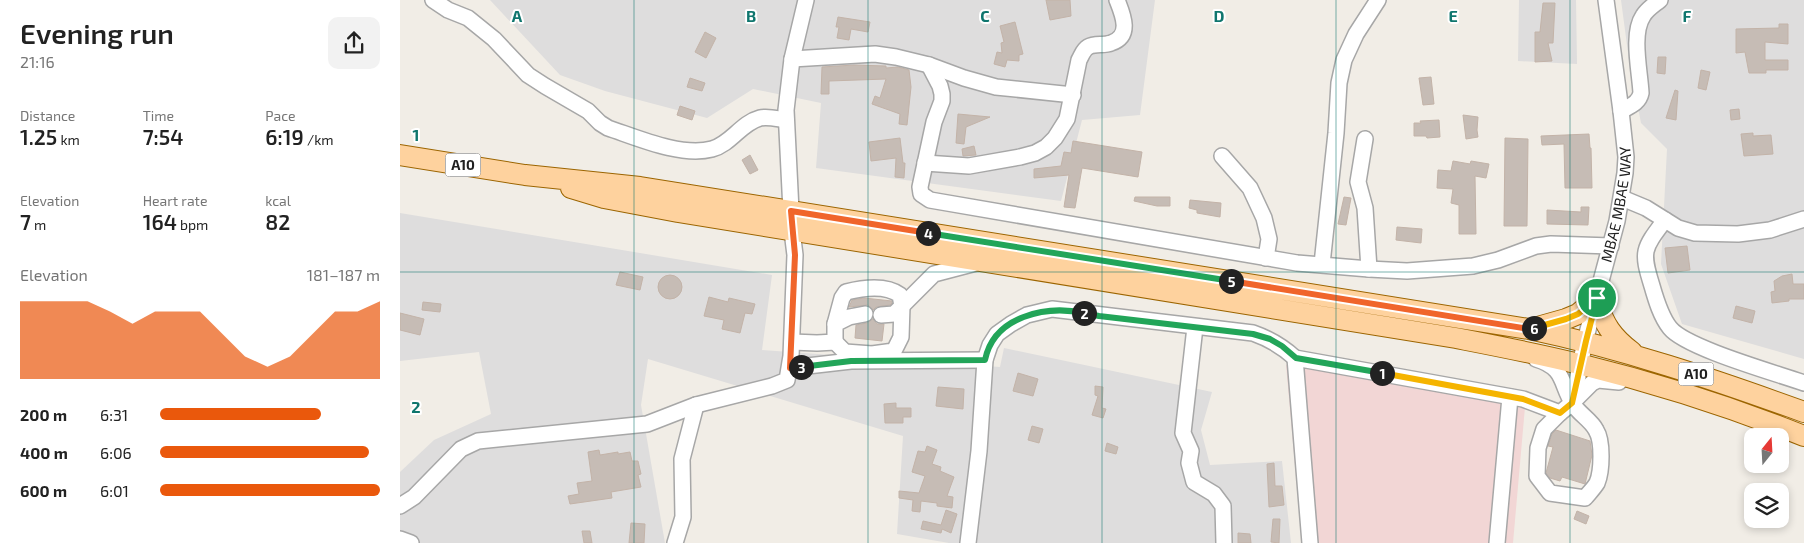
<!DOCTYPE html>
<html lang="en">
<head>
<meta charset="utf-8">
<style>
  :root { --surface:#fff; --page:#f2f2f2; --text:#222; --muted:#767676; --accent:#ea580c }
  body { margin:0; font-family:"Exo 2",sans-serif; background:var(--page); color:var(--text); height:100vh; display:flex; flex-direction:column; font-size:19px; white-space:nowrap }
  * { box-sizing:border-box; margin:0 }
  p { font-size:16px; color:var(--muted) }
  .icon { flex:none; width:28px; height:28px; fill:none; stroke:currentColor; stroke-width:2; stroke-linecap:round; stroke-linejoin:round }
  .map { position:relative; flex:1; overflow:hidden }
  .panel { display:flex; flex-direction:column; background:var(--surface); width:400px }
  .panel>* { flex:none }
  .needle { width:32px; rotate:18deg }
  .tools { position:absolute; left:1344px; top:428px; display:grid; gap:10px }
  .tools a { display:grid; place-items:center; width:45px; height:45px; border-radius:10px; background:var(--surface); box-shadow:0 2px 8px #0003; font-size:25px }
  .pin { position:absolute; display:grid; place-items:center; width:42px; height:42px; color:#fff; margin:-21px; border:2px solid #fff; border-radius:50%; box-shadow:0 1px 5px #0007 }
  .km { position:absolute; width:25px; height:25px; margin:-12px; border-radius:50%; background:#222; color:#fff; font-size:14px; line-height:25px; text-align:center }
  .round { display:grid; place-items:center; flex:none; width:52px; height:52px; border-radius:10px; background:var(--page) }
  .overview { display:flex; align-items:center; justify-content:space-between; height:85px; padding:0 20px }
  h1 { font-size:28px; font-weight:600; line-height:38px }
  .stats { display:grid; grid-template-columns:repeat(3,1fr); gap:8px; height:85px; padding:5px 20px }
  .stats div { display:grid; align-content:center }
  .stats b { font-size:21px; font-weight:600 }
  .stats small { font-size:14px; font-weight:400 }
  .stats p { font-size:14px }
  .chart { height:140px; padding:10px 20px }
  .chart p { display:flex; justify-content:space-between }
  .chart svg { width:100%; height:90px; margin-top:5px; fill:var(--accent); opacity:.7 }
  ul { padding:0 20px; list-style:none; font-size:16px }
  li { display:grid; grid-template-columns:80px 60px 1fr; align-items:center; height:38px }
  li i { height:12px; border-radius:6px; background:var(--accent) }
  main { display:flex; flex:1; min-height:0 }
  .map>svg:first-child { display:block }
</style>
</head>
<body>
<main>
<section class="panel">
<div class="overview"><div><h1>Evening run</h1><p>21:16</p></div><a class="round"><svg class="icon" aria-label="share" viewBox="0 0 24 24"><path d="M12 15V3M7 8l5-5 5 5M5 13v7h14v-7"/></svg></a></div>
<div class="stats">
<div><p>Distance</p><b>1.25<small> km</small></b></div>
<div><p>Time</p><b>7:54</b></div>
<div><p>Pace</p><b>6:19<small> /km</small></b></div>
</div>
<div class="stats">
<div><p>Elevation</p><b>7<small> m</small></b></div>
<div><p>Heart rate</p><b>164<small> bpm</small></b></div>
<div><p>kcal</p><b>82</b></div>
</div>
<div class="chart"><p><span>Elevation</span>181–187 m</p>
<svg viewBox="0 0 160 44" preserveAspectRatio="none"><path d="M0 44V6L10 6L20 6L30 6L40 11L50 17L60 11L70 11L80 11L90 22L100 33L110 38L120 33L130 22L140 11L150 11L160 6V44z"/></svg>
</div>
<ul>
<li><b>200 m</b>6:31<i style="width:73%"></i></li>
<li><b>400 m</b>6:06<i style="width:95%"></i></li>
<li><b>600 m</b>6:01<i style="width:100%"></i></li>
</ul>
</section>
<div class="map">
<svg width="1404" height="543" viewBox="0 0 1404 543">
  <rect width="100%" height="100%" fill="#f1ede6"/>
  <path fill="#dedddd" d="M90,0H755L740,115L682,120L661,201L416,168L421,103L353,89L307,118L205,91L160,75Z
    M1119,0H1176L1177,64L1118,61Z
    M1221,0H1404V359L1282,324L1261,264L1267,149L1241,123L1229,60Z
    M0,213L372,275L362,350L600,367L604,348L812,392L801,430L810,465L882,461L891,543H549L497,534L503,436L248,359L241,405L265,543H0V472L34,440L91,414L79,352L0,361Z"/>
  <path fill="#f2d6d5" d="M886,365L1125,407L1113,543H902Z"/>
  <path fill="#c6bcb5" stroke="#c3b3a8" d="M646,0H670L671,16L650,20Z
    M1143,3H1155L1153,43H1148L1152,61L1135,62V32H1140Z
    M438,17L470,22L468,32L451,29L449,40L437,38L439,27H436Z
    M615,22L623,54L619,55V61L607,60L605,67L594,64L597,52L602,53L601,43L604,42L600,26Z
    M1379,24H1388V44L1365,42V60H1388V70H1366V73H1349L1345,52L1336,53V29L1379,28Z
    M305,32L316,38L306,58L295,52Z
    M1258,57H1266L1265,74L1257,73Z
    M454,65L486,66V68L498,67L509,70L511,87L507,125L499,124L500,114L472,104L475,96L480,98L486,79L429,81V94H421L422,67Z
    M1301,70L1310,72L1306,90L1298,88Z
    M1031,77L1034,104L1023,105L1019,78Z
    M290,78L305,83L302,91L287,87Z
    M1275,90L1278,91L1276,120L1266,118Z
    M280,106L295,111L292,120L277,115Z
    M1339,109L1340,119L1331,120L1330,110Z
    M558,114L590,117L566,127L564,144L556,143Z
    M1063,115L1078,117L1077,130L1078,137L1066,139Z
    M1039,120L1040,137L1027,138L1026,136H1014V123H1021L1020,121Z
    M1353,133V136L1371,135L1373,154L1344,156L1341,134Z
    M1189,134L1190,148H1191L1192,188H1165L1164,144L1142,145L1141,136Z
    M500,138L503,163H505L504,178L495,177L496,158L471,161L469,142Z
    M1105,138L1128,139L1127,226H1104Z
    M673,141L742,152L738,177L682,168L675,208L664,207L669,175L634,178V169L661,166L664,152L671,153Z
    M574,146L576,155L563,156L562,149Z
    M350,155L358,170L350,174L342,160Z
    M1053,161L1070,164L1071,161L1089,164L1086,178L1075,176L1076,234H1059V205L1051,203L1053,189L1037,188L1038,170L1051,171Z
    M735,197H770V206H757L734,201Z
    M944,197L951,198L946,225L938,224Z
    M790,200L821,203L820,217L797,213V210L789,208Z
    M1181,207H1189L1188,225L1147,224V210L1181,212Z
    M997,227L1022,229L1021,243L996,240Z
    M1287,246L1290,270L1268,273L1265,248Z
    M220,272L243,277L240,290L216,285Z
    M1392,274L1393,284H1404V299H1389V301L1372,303L1371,292L1375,291L1374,281L1382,276Z
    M258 287a12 12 0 1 1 24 0a12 12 0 1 1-24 0Z
    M309,297L328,302L329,298L355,304L352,314L345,313L340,333L322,329L324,320L304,316Z
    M464,298L492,301V303L490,305L476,307L473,310L468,305L449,307L452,300Z
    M23,302L41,304L40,312L22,310Z
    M1336,306L1355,311L1352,323L1333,318Z
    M0,313L24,319L20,335L0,330Z
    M473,319L477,324H484L482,341L455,338L456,325L467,323Z
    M618,373L638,379L633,396L613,391Z
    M695,386L703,387L702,408L706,409L703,418L692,415L698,396L695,395Z
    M538,387L564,389L563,409L536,406Z
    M496,403V408H511V417H503V423H485L484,404Z
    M632,426L643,429L639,443L628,440Z
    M1156,430L1190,441L1192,455L1185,484L1162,477L1160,481L1150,478L1146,473L1153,447L1148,446L1152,434Z
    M707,443L718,447L716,454L705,451Z
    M527,446L537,450L532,464L541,467L540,471L554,477L547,496L553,497L552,508L537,506V503L521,501L520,512L512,511L513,500L499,498V491L519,493L525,476L512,472L518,451L525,452Z
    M199,450L200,455L218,452V454L230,452L232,461H238L241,474L238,475L241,487L211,492L212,498L170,504L168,496L179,494L177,483L192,481L188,452Z
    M874,463L875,486H882L884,505L869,507L867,464Z
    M546,510L557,514L551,533L542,529L541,533L521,529L523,521L541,525Z
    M1177,511L1189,516L1186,524L1174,519Z
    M873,519H880L879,543L871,542Z
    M231,523L245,524L244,543H229Z
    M182,531H190L192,543H184Z
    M838,533L850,534L851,543H838Z"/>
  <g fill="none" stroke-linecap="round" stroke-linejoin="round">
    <defs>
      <g id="minor">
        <path d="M33,0L48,10L68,18L94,39L128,75L145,86L188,111L200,123L208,128C238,138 281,157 312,149C331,144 341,123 360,118C368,116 378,119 386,120"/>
        <path d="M392,59L475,54L496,57L529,65L564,78L596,87L673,95"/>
        <path d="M529,65L540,86L542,94V101L534,122L520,187L521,194L530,200L897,263L969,269L1007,271L1073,266L1098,260L1136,246L1151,244L1211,246"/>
        <path d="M1221,111C1230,106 1239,103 1241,93C1240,72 1231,34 1243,16C1247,9 1254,5 1260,0"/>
        <path d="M965,139L958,182L965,208L969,269"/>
        <path d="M822,156L850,188L864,218L869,239L866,258"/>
        <path d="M525,163L569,166L620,157L635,153L646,147L655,138L667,119L679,60C682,55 683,50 688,47C695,43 704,46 711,43C732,36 723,15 717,0"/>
        <path d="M1222,198L1246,208L1278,228L1295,233L1338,234L1370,230L1404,219"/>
        <path d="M1265,220C1243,249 1241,251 1252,286C1256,300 1261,317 1270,328C1286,348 1376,373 1404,383"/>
        <path d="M922,264L936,133L939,83L944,60L956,34L978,0"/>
        <path d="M481,315L494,314L534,274L576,263"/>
        <path d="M435,324L442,298L446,292C462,288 485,284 500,295L502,306L501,337L494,351L472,354L445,352L435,342"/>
        <path d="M795,327L783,433L791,451L789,463L794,482L814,494L823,506L824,543"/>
        <path d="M392,342L417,343L435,342V324L449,317L465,314"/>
        <path d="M1136,359C1166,368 1160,384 1173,404C1179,414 1191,420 1196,430C1203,441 1202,471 1197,483C1194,488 1189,493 1185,498L1150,493L1137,476L1138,448L1144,429L1160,413"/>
        <path d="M390,368L451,361L585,360"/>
        <path id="s1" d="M1173,401L1185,341L1217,221L1225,173L1226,157L1221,111L1206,0"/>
        <path d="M0,506L14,497L61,449L78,441L247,424L296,405L372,386L387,380L391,356L395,255L392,231L386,110L392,59L406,0"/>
        <path d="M0,539L11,543"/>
        <path d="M275,543L283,517L282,459L296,405"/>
        <path d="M568,543L579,451L585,360L590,345L597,334L611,324L627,315L652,309L853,333C870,339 882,346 895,358"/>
        <path d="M910,543L895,358L1123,399L1160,413L1172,403L1192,383L1198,380L1219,382"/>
        <path d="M1097,543L1110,397"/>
      </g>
      <path id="major" d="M0,155L125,175L240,187L1129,329C1224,349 1313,379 1404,412
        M171,188L204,198L278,212L1056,338C1097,346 1139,354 1179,364C1256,383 1331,407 1404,436
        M1196,301C1205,325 1211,336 1232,352
        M1134,328L1166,319L1178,314L1197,298"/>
    </defs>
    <use href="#minor" stroke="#a7a7a7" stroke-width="18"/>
    <use href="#major" stroke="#9c6500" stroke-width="22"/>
    <use href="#minor" stroke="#fff" stroke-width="15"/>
    <use href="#major" stroke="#fed29e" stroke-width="20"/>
  </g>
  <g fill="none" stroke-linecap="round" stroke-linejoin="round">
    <defs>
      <path id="split-1" d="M982,373L1123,399L1160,413L1172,403L1186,341L1197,298"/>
      <path id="split-2" d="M684,313L699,316L853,334L870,339L882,346L896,358L982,373"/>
      <path id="split-3" d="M401,367L451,361L585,360C594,316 646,305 684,313"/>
      <path id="split-4" d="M401,367L390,368L395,255L391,211L528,233"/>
      <path id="split-5" d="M528,233L831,281"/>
      <path id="split-6" d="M831,281L1129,329L1134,328"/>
      <path id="split-7" d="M1134,328L1166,319L1178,314L1197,298"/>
    </defs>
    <use href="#split-1" stroke="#fff" stroke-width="10"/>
    <use href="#split-2" stroke="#fff" stroke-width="10"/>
    <use href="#split-3" stroke="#fff" stroke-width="10"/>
    <use href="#split-4" stroke="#fff" stroke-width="10"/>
    <use href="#split-5" stroke="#fff" stroke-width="10"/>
    <use href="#split-6" stroke="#fff" stroke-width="10"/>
    <use href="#split-7" stroke="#fff" stroke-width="10"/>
    <use href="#split-1" stroke="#f5b400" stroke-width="6"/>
    <use href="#split-2" stroke="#22a559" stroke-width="6"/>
    <use href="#split-3" stroke="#22a559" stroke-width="6"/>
    <use href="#split-4" stroke="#f0652b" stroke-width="6"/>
    <use href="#split-5" stroke="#22a559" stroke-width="6"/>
    <use href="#split-6" stroke="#f0652b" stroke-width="6"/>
    <use href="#split-7" stroke="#f5b400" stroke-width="6"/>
  </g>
  <path fill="none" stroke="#0f766e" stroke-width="1" stroke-opacity="0.55" d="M234,0V543M468,0V543M702,0V543M936,0V543M1170,0V543M0,272H1404"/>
  <g text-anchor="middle" stroke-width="4" stroke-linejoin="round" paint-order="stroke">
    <g fill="#fff" stroke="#636363" stroke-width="1">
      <rect x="45.5" y="153.5" width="35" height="23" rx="4"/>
      <rect x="1278.5" y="362.5" width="35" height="23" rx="4"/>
    </g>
    <g font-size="14" font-weight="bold" fill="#202020">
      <text x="63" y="170">A10</text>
      <text x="1296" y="379">A10</text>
    </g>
    <g font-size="15" fill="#202020" stroke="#fff">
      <text dy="5" stroke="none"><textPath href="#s1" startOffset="202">MBAE MBAE WAY</textPath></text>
    </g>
  </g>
  <g font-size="16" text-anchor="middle" font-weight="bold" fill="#0f766e" stroke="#fff" stroke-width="4" stroke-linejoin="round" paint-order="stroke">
    <text x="117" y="22">A</text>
    <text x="351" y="22">B</text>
    <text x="585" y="22">C</text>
    <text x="819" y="22">D</text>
    <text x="1053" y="22">E</text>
    <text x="1287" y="22">F</text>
    <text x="16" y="141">1</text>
    <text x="16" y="413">2</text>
  </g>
</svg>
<div class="tools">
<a><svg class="needle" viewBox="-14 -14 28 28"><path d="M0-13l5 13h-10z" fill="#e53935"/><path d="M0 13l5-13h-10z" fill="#767676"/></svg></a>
<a><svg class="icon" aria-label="layers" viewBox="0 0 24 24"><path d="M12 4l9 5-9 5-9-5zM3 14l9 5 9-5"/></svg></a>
</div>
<div class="pin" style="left:1197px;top:298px;background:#1e9e55"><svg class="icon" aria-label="arrive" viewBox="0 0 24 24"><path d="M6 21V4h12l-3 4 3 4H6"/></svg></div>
<b class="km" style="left:982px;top:373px">1</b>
<b class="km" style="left:684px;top:313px">2</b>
<b class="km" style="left:401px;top:367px">3</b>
<b class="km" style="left:528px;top:233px">4</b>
<b class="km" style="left:831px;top:281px">5</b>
<b class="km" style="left:1134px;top:328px">6</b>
</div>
</main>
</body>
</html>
